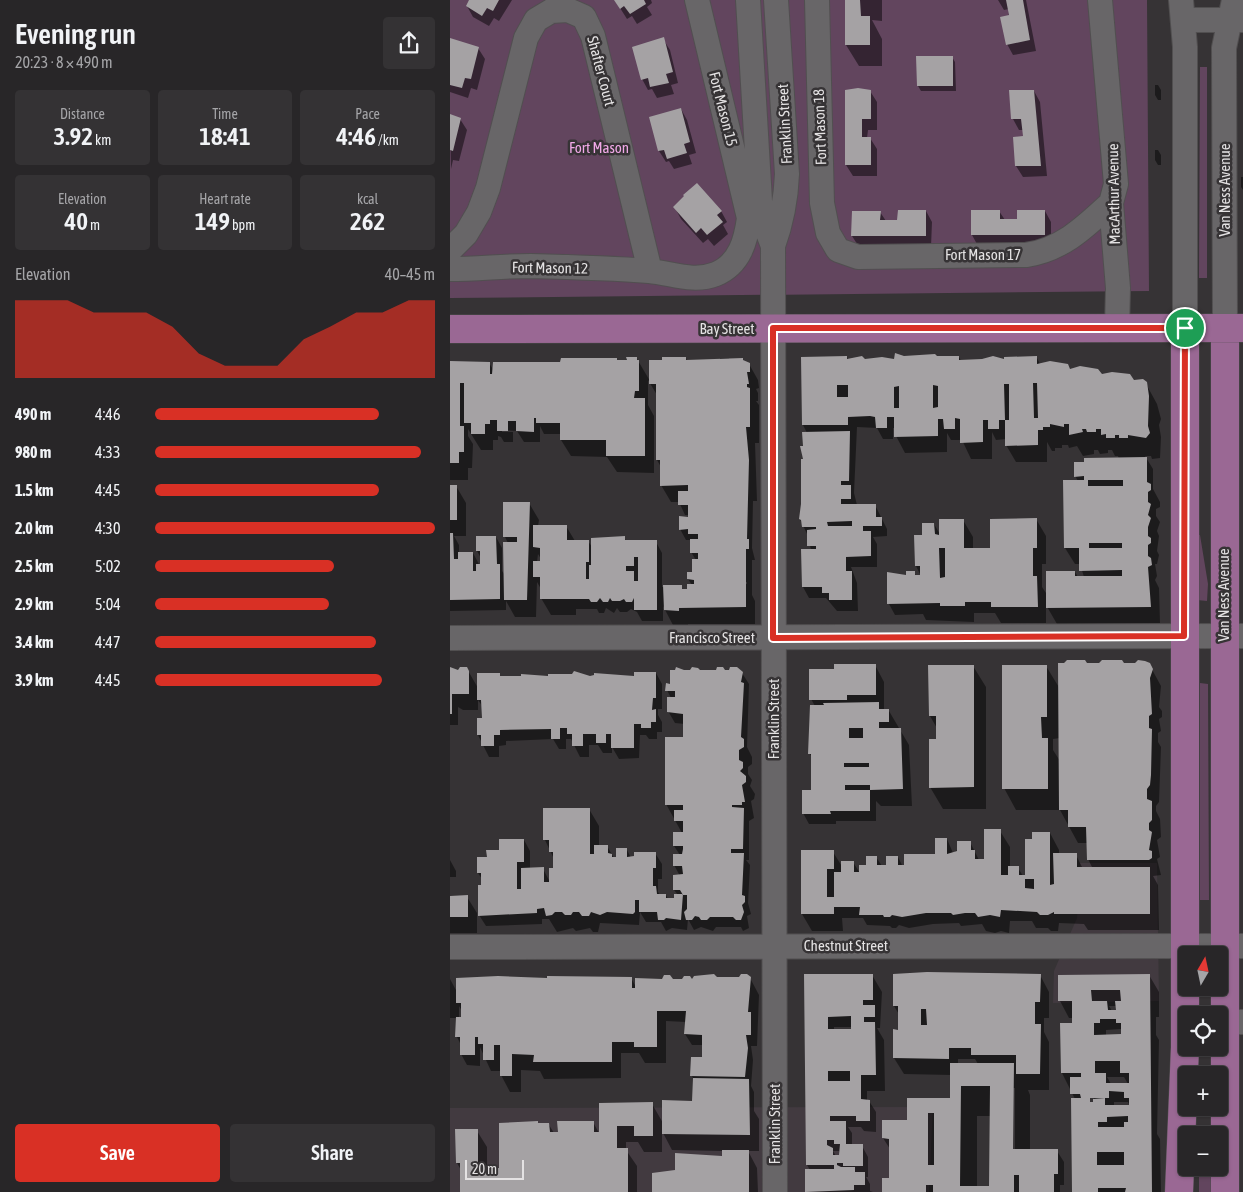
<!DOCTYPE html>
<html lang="en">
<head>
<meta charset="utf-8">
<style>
  :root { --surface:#282628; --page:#343234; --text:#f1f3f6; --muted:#a5a5a8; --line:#444345; --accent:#d93025 }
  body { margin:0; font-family:"Asap Condensed",sans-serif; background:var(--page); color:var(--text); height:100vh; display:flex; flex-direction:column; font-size:19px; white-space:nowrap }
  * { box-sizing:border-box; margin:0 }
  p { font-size:16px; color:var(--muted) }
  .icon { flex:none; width:28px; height:28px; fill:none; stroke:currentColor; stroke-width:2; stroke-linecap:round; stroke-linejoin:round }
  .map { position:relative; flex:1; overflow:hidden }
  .sheet { display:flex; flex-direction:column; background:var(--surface); width:450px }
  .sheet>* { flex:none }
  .needle { width:32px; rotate:9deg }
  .fabs { position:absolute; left:728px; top:946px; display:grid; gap:10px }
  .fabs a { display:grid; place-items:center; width:50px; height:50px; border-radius:5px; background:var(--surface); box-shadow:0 1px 4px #0004,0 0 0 1px var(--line); font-size:25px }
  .scale { position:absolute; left:15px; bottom:12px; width:59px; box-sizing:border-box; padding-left:5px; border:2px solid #e4e2e3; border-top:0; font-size:14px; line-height:18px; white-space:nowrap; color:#e4e2e3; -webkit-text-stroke:4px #363335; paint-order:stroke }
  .pin { position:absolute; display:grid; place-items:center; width:42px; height:42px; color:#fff; margin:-21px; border:2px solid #fff; border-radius:50%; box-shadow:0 1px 5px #0007 }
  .round { display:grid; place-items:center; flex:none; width:52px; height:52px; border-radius:5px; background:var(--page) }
  .head { display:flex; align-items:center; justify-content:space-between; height:85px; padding:0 15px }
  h1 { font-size:28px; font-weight:600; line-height:38px }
  .metrics { display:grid; grid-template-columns:repeat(3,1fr); gap:8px; height:85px; padding:5px 15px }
  .metrics div { display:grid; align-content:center; border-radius:5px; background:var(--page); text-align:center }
  .metrics b { font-size:25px; font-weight:600 }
  .metrics small { font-size:14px; font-weight:400 }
  .metrics p { font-size:14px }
  .chart { height:140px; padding:10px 15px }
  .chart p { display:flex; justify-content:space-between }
  .chart svg { width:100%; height:90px; margin-top:5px; fill:var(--accent); opacity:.7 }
  .button { display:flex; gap:10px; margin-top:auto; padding:10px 15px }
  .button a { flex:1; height:58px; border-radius:5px; background:var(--accent); color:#fff; font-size:20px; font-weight:600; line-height:58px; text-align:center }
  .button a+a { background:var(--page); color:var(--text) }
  ul { padding:0 15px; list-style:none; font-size:16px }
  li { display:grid; grid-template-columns:80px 60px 1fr; align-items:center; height:38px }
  li i { height:12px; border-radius:6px; background:var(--accent) }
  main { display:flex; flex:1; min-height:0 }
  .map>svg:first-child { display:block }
</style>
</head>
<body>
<main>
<section class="sheet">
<div class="head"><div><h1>Evening run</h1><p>20:23 · 8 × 490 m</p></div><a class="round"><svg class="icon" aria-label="share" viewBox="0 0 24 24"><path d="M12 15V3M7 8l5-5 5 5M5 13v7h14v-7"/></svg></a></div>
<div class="metrics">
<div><p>Distance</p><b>3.92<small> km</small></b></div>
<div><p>Time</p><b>18:41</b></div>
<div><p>Pace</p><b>4:46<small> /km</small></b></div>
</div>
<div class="metrics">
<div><p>Elevation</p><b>40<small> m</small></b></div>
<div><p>Heart rate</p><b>149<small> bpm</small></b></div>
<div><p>kcal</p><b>262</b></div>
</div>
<div class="chart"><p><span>Elevation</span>40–45 m</p>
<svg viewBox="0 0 160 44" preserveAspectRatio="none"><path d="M0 44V6L10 6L20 6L30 12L40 12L50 12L60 19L70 32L80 38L90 38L100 38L110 25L120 19L130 12L140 12L150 6L160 6V44z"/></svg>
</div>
<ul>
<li><b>490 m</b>4:46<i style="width:80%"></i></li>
<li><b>980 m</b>4:33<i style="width:95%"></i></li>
<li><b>1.5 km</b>4:45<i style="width:80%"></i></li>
<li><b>2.0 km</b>4:30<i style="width:100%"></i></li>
<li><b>2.5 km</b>5:02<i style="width:64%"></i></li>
<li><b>2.9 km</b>5:04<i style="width:62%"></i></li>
<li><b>3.4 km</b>4:47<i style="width:79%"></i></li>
<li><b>3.9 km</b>4:45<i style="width:81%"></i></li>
</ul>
<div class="button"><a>Save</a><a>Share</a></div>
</section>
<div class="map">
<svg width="793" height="1192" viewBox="0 0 793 1192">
  <rect width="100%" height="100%" fill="#363335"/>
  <path fill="#423a40" d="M630,863H707L709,1001L603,1003L604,971L627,918Z
    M483,1107L479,1192H0V1108Z"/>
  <path fill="#62455e" d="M0,0H697L699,291L0,298Z
    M750,67H757V278H749Z
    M747,535H750L758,584L757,601L747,600Z
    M750,683L758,684L759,900H750Z
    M749,1168H761L765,1192H749Z"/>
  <path fill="#0007" fill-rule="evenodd" d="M20,0H62L49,21L44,18L39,26L23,17L17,6Z
    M165,0H201L202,3L197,7L202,15L187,24L182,16L177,19Z
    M396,0H432V21L422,20L432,39V66H409L396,45Z
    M548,0H576L586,51L563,55L557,44L559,9L554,10Z
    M0,39L28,48L35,59L27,90L21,88L18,98L0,92Z
    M213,39L220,50L228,83L221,85L224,94L207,98L202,89L198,90L192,79Z
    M502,57L505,62L506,91H471L468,86V58Z
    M705,85H708L711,90V100H708L705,95Z
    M397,91H420L427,102V130H418L417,138H420L427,149V176H403L396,165Z
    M584,91L590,102L597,176L573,177L566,166L565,138L574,137L573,130H569L563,119Z
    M231,109L237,120L246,153L239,155L242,164L224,169L219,161L216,162L209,151Z
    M0,116L10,119L17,130L9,161L3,160L1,169Z
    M705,150H708L711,155V165H708L705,160Z
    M791,177H793V190L791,187Z
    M225,208L271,211L277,222L273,225L278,234L264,246L258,239L253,243L231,219Z
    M476,211L482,222L481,247H409L402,236L430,212L436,221H448Z
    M549,211L555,220H568L595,211L601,222V246H528L522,235V212Z
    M397,357L398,360L412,357L415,360L509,357L511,361H555L587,358L590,364L695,382L707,404L711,419L709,425L711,437L710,458L702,459L701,456H695L703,469V489L710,502V507L706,509V516L710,522L707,531L709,536L707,551L709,555L707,564H705L707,576L705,580L709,588L710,623L607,624L596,605V623H551L545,613H524V622L476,620L473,614L445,615L439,604L458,576L464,572L466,576H471L466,566L473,536L484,524L491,536L513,520L523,537V549H541L586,519L596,536V564H592V587L598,596L625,572L628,577H634L630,564H625L615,548L628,481L625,476L669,459L668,456H665L662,450H658V453L650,454L648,450H644V454L633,456L627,446L619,448L618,445H612V448H605V451H602L597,442V462H566L556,445V439L546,440L542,432V459H521L512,440H501L497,433V452L455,453L446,436V428H443V439H433L427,428L407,427L404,493L407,505H425L437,529V536L423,537L427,544V567H401L407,583L408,611H387L376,598H359L353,587L361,550L358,536L350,519V512L352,510L354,461L351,447H354L357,433L353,425L352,358Z
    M236,358L237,361H270V358H279L280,361L294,362L299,364L308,380L309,388L306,389L308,393V401H306L309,405V443H305L307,501H303L302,548L305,560H302V595L305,601V624H238V627H224L213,606V621H192L187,612L181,609L177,612H170L167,608L164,613L156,608L154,613H149L147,609H126V615H101L91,598V589L87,582L86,617H65L56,601V610L0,611V486H6L16,503V536H4L9,545V553H23L31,568V558L27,551L46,537L52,548V571L55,575L58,543L55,537L79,503L89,520L88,526H116L125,541H138L142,547L174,537L176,541L206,542L212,553V587H231L233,590H238L242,585L238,579L243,573L246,560L241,552V540H236L230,529L240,515H235L229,502H221L211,485V467L207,460V395L198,380V405L204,416V473L167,472L157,457L121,456L111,440V434H94L90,426V442H74L67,431L52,430V432H63V442H54L51,437L48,436V440H43V450H31L18,429V436L23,444L22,468H18V480H0V363H39L44,371L187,359L200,381ZM88,554L91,559V562H87ZM247,582H297V584L247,585Z
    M637,664H699L711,686L709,707L712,711V717L709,719L711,731L708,733V742L711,747L709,802L706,806V811L710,819L711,837L707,840L710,857L707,859L711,875L703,876L708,885L709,930H638L634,924L609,923L608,931H601L598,928H586L582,921H560L559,933L551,931L545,933L536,931L532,924L511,926L509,923L483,924L459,928L449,925L446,928H442L440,926L417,925L413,918H392L393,931H362L352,914V851L383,852L393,868L403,862L411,875L426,857L432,866H437L448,857L453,867L486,855L497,839L503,853L520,842L529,860H535L550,831L560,847V868H568L573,876H576L583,841L600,833L609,850V855H626L633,869H643L638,859V843H628L610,810H566L554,788L596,666L610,689ZM610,738V761L603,750V739Z
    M425,665L434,682V711H439L459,745L462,806H431L426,801V821H386V824H359L353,813L363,791V759L360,754L365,706L361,699L385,670Z
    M523,666L536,687V809H493L480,787L488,730L480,716Z
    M0,669L9,672L17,669L28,688L51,678L186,677L206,673L212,684V709H208V715L212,722V732H207V739H199L196,735H190L189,758L169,759L162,747V753H153L148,745H139V757H130L121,739H116V749H109L103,739L56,741V745L49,746V757H39L28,735L33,719V707L28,700V710H13L8,707V725H0Z
    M241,672L292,673L299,684L297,747L302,757V764L298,767V774L302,780L300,786L305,794L304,799L301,801L304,818L299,821V860H296L300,865L298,903L301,914L297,916L299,928L293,931L291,927H266L263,931L251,927L244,930L238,919L237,930L222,928L216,931L211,922H196L190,912L189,925L150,923L148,932H143L140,928L126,931L123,928L107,932L99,919H92V924L36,926L29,915L32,879L28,873L38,858L74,840L80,851V869H93L100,882L105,870L104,859L95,840L139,809L149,826V847L157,846L164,858H167L177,850L181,858L205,853L212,864V879H208V892L210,895H216L218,899H225L228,895L224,890L230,876L224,865L230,855L224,846L232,833L216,804L235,738V724L225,723L218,711L221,698L217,690Z
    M0,860L6,871V877H0Z
    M0,897H17L27,913V933H0Z
    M355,975H422L432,992L430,1028H427L434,1040L435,1091H417V1101H419L426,1112V1132L414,1131L411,1127H398L402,1133V1146H412L418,1157V1177H416L420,1184V1191L423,1192H356L357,1170H360L357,1165ZM384,1027H402V1030H384ZM383,1151H389L391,1156H386Z
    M590,975L599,992V1018H594V1032L599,1042V1090H578L580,1095V1150L607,1151L614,1162V1185H610V1192H434L440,1179V1149L433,1138L458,1121L501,1100V1075L454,1074L444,1058L449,1031L450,1016L444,1006ZM508,1059H525L528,1064H508ZM562,1088H565V1150H562ZM527,1116H541V1187H527Z
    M699,975L709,992V1017H706V1035L709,1040L707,1134L710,1139L711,1192H623L625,1099L612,1073L624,1024L623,1018H619L610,1001L609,976ZM659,1006H667V1011H662ZM671,1029L672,1035L656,1036V1030ZM657,1077H674L678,1084H661ZM638,1096H644V1103H639ZM664,1102H678L680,1106H664Z
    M181,978L186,987L222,980L300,978L309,995L307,1046H301L303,1060L301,1086L304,1092V1111L309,1119V1151H298L307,1168L308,1192H203L226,1171V1154L273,1157V1151L222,1150L212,1131V1152H194L188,1142H176V1150L187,1166V1192H11V1170L7,1163L27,1131L37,1147V1169H49L89,1125H99L104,1133H109L143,1122L150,1135L202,1104L213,1123L244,1102V1080L242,1076L253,1058V1045H242L235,1034L236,1022L216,1021V1063H195L189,1053H171V1078L94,1079L90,1071L71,1070V1092H60L51,1075V1071H41L30,1047V1066L17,1065L11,1054V1045L7,1037V1018H0V979L7,992L52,980ZM9,1006L12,1011V1018L9,1019Z"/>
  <path fill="#a5a2a4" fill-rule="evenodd" d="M19,0H49L43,11L37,8L32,16L16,6Z
    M164,0H194L196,4L180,14L174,6L170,9Z
    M395,0H410L411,16H420V45H395Z
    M556,0H573L580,40L556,45L550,17L559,15Z
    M214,37L223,72L216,74L219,83L200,87L198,78L191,80L182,47Z
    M0,38L29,47L21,79L15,78L12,88L0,85Z
    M466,56H503V86H467Z
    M408,88L421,90V119H412V137H421V165H395V90Z
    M559,90H584L591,166H565L563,137L573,136L571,119H561Z
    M231,108L240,142L234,144L237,153L217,159L214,150L208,151L199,117Z
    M0,114L11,118L3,151L0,150Z
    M247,183L272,211L267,215L273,222L257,235L251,228L246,233L223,207L234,196L233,195Z
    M448,210H476V236H401L402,211H431L430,220H447Z
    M521,210H550V219H567V210H595V235H521Z
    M445,353L454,356L485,354L487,356H509V360L532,359L543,356L554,359V357L587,356V364L600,361L618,364L620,369L630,366L648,369L652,374L662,372L680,374L684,380L693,379L697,382L699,396L698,426L700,433L696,438L678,435V438H669V435H665V438H656V434L651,435V429H646V432H637L636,429H632L633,432L619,435V424H614V427L600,424V427H593V430H588V445L555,446V420H559V384H554L555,420H549V429H538V420H533V442L510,443V419L505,418V429H494L493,419H488V436L444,437V417H437V428H426L425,417L420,416L398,417V425H352L351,357L397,356V359L412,356L415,359L432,357L444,359ZM583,383H587L588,418H584ZM387,385H398V397H387ZM483,385L488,386V407L483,408ZM449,386V408H444V387Z
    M176,357H187V360H189V391H185L184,398H195V456H156V440H110V423H86V418H84V432L66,431V421H58V431H47V420H40V424H35V434H21V423H14V383H10V426H14V452H9V463H0V361L40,362V374H42L43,362H110L111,358H167V360H177Z
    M212,357H236V360L293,358V360L300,363V372H297L299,384H297V387L300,388V427H296L299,460L297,539H299V549H296V607L229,608V611L214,610L213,585H232V589H237V584H244V580L237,579V572H242V559H248V553H240V539H248V534H238V529L229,530V516L238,517V505H228V491H238V485L210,486V460H206V384H199V360H212Z
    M400,431L399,481H391V485H401V499H391V504H426V517H432V526H413V531H421V556L396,557V571H402V600H379V593H372V587H352L351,549H366V546H357V530L366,529V527H352L351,520L349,519L351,504V459H353L350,446H353L352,432ZM402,521V526H378L377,522Z
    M697,457V482L701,484V490L698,492V502L701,504L698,515L701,518L698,527V536L701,538V543L698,545V556L701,558L702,565L698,567L701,607L596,608V571H625V576H672V570L629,571V548H614L613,480H634V476L624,477V462H634V458ZM638,480H673V486H638ZM639,543H672V548H639Z
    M0,485H7V520H0Z
    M53,502H80L77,600H54L53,542H67V537H53Z
    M587,518V548H583V576H587L588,607H541V602H515V606H490V603L437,604V572L456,575V571H465V575H470V566H465L464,535H472V523H484L485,534L489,535V519H514V548H540V519ZM489,548H495V577L490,578Z
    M83,525H117V540H139V562H136V579H139V565H141V538L175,536V540H207V610H184V598L182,602H176L174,599L170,601H162L160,598L158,602H153L150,598L147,602H141L139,599H90V577H83V561H90V548L83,547ZM184,557H188V581H184V571H176V566H184Z
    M0,533H3L4,559H8V552H23V571H26V564H30V551H26V536H46L47,564H50V599L0,600Z
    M617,660H635L637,663H649L652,660H672L674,663H685L688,660L695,661L700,663L703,669L700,678L702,714L699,716V728L702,729L701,775L700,785L697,789V799L702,801V820L699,823V830L702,832L699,850L702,851V858L699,860H637L636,827H618V810H609L608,663H614Z
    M384,664H426V695H397V700H359V669H384Z
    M478,665H524V787L479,788V739H486V716H479Z
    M552,665H597V717H591L592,738H598V789H552Z
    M0,667L8,670L10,667H17L19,671V694H2V714H0Z
    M226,667L234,670H240L242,667L248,668L250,670H266L267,667H273L275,670H279L280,667H287L293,672L291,682L294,683L291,737L294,739V747L289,750V760L293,762V768L290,771L296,776V782L292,785L295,802H292V805H282V807L294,808L293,849H281V853H294L292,895L295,896V902L292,905L294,912L291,920H286L283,917H260L257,920H251L249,917L245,916L242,920H236L234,912L237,909V895H233L230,890H223V875L233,874L232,866H223V854H232L233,849V846H223V832H233V821H224V810H233V805H215V737H233V714L217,712V697H225V691H215L216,683L220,684V670H225Z
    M124,671L140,676L144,675V673L184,676V672H206V698H203L202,710L206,709V722H201V728H191V724H184V748H161V734H156V743H146V734H133V746H122V734H117V728H110V739H101V729L50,730V735H44V746H31V735H27V718H32L31,700H27V673H50V676H71V674L98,676V674H122Z
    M429,702V709H439V722H429V728H451L453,789L420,790V785H395V790H420V811H380L381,814H352V790H361V754H358L360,705H374L373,703ZM399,728H413V738H399ZM394,763H419V767H394Z
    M93,808H140V854H144V845H158V853L162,854V857H166V848H177V857L184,856V852H206V868H203V886H206L207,894H216V898H224V894H233L231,920L216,918L214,920H208L207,912H189V900H185V912L183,914L157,912L150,915L141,912L139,916H132L129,912H123L121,915H115L112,912H105L102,915L96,916L94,908L87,909V913L28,916V885H31V873H27V857H37L36,850H49V839H74V862H67V889H71V868L94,867V882H99V868H103V852H99V840H93Z
    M534,829H551V875H558V866H569V875H575V839H582V832H600V885L604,884L603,853H627V867H700V914H604V912L598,915H590L587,912L551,910L550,917L540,915L528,917L525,913H515L503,915L501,913H476L452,917L442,915L440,917H434L433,915H409L410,907H384V914H351V850H384V869H377V897H384V872H391V861H404V872H409V865H416V856H427V865H436V856H448V865H454V854H485V838H497V854L507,851V841H521V850H525V859H534ZM575,879H584V889L575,888Z
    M18,895V917H0V896Z
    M477,972L591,974L590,1002H585V1024H591L590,1074H566V1055H521V1048H499V1059L443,1058V1029L448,1030V1006H443V974ZM471,1009H476L477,1025H471Z
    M264,974L267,977H289L291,974H297L301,977L298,1012H301V1035H296L298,1048L295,1077L240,1076L241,1057H252V1035L234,1034L236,1011H207V1047H184V1042H162V1062H83L84,1055L62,1054V1076H50V1045H44V1060H33V1044H28V1037H25V1055H10V1037H5L6,1017H11V1003H6V978L48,976L97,978V976L182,977V988H185V978L212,979L214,975H220L223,979H232L234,976H240L242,979L244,976Z
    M354,974H423V1000H413V1005H425V1017H414V1022H425L426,1075H411V1099L420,1100V1121H406V1116H380V1121H396V1144H413V1166H393V1163H387V1165L391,1167H405V1172H415V1185H404V1190L355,1192V1169H384V1165H356ZM401,1016V1029H378V1017ZM378,1071H400V1081H378ZM377,1140H384V1144H390L389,1155H383V1148L377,1145Z
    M700,974L702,1192H675L676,1188H648V1192H622L621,1098H631L630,1094H620V1077H631V1073H611L610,1023H622V1001H608V975ZM641,990H670L671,1001H665L666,1010H658L657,1001H642ZM650,1019H666V1023H671V1034L644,1035V1023H650ZM645,1061H670V1073H679V1083H656V1073H645ZM659,1091L674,1092V1098H679V1105H655V1098L643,1099V1102H640V1098H659ZM678,1116V1122H674V1127H648V1122H657V1117ZM647,1152H674V1165H647Z
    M500,1063H564L563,1149H608V1174H604V1192H569V1175H564V1192H483V1185H476V1192H432V1178H439V1139L432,1138V1120H457V1098H500ZM511,1086H540L539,1186H510ZM478,1113H484V1165H478Z
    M243,1078L299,1079L300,1135L212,1134V1100L242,1101Z
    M203,1102V1136H184V1126H167V1148H178V1192H10V1163H6L5,1129H28V1168H49V1123L88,1121V1123H99L100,1132H108L107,1121H144V1132H149V1103Z
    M272,1150H299V1192H202V1173L225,1170V1153L272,1156Z"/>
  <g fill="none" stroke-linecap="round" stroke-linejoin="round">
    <defs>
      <path id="minor" d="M298,0L310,201L313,220L323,246L325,1192
        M367,0L372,203L378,233L388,250L408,257L576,255C612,250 636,226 661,203
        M650,0L666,184L661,203L668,288L667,328
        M731,0L735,47V328
        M733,20H793
        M323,246C332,221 336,200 337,174L326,0
        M0,250L16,234L29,212L38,188L76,38L86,20L101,11L118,10L134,17L143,36L200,271
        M0,269C27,269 54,266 80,266C120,267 160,268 199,271C222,273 243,283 266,274C290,264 296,240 299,218L247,0
        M775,328L774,48L784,0
        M0,638L793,636
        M0,947L793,946
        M775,1022H793"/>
      <path id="major" d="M0,329L793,328
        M729,1192L735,1047V328
        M775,1192V328"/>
    </defs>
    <use href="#minor" stroke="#514f50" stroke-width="26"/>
    <use href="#major" stroke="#514f50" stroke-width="29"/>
    <use href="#minor" stroke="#686668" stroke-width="24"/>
    <use href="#major" stroke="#9a6894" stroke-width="28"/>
  </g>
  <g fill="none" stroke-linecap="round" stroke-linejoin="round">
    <defs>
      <path id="route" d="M323,328H735L734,636L323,638Z"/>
    </defs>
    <use href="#route" stroke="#fff" stroke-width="10"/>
    <use href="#route" stroke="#d93025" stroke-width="6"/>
  </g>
  <g text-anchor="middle" stroke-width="5" stroke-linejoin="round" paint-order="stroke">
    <g font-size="15" fill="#e4e2e3" stroke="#363335">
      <text transform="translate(151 71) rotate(75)" y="5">Shafter Court</text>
      <text transform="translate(273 109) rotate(76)" y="5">Fort Mason 15</text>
      <text transform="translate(335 124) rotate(-93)" y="5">Franklin Street</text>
      <text transform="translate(370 127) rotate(-92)" y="5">Fort Mason 18</text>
      <text transform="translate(775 190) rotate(-90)" y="5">Van Ness Avenue</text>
      <text transform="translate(664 194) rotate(-91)" y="5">MacArthur Avenue</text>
      <text x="533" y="260">Fort Mason 17</text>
      <text transform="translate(100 268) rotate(1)" y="5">Fort Mason 12</text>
      <text x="277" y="334">Bay Street</text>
      <text transform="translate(774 595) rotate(-90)" y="5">Van Ness Avenue</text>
      <text x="262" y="643">Francisco Street</text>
      <text transform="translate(324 719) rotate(-90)" y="5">Franklin Street</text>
      <text x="396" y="951">Chestnut Street</text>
      <text transform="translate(325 1124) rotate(-90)" y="5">Franklin Street</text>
    </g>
    <g font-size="15" fill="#f1a9e8" stroke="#363335">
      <text x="149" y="153">Fort Mason</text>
    </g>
  </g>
</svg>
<div class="fabs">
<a><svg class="needle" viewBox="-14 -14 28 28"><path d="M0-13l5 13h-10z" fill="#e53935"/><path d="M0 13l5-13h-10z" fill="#a5a5a8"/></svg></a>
<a><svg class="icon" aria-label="locate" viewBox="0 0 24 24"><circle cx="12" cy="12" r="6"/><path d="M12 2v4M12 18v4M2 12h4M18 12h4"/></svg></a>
<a>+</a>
<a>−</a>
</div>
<div class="scale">20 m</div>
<div class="pin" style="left:735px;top:328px;background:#1e9e55"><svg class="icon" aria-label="arrive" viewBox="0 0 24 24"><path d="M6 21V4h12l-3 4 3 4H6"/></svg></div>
</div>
</main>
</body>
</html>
